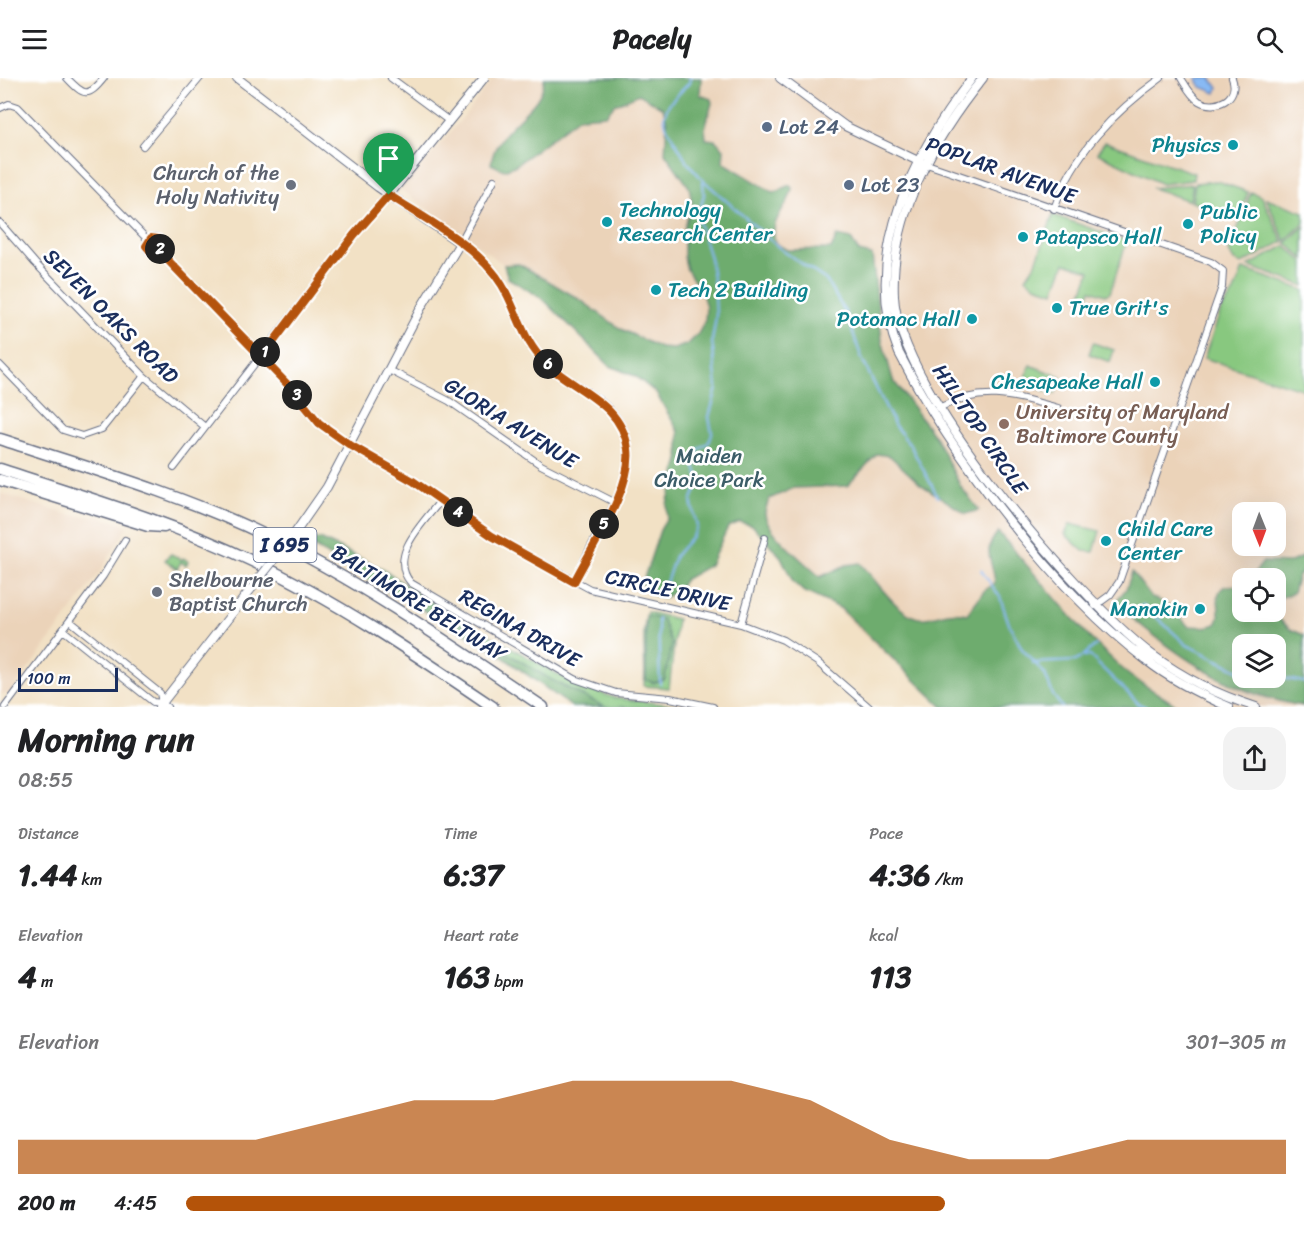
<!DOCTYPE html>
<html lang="en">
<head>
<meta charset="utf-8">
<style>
  :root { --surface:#fff; --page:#f2f2f2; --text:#202124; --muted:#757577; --accent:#b45309 }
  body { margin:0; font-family:Sriracha,sans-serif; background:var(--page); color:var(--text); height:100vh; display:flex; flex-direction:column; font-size:22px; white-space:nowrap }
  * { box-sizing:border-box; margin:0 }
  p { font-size:20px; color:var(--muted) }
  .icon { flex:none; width:33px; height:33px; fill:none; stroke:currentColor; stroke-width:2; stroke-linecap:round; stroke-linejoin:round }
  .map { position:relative; height:629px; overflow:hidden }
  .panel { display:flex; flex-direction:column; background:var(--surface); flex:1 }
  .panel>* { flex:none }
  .needle { width:39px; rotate:179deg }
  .fabs { position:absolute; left:1232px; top:424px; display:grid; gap:12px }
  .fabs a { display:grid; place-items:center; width:54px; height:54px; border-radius:12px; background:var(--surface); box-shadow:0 6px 24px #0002; font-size:30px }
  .scale { position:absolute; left:18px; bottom:15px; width:100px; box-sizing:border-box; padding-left:6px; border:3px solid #1b2f5e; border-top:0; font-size:16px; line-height:21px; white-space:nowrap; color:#1b2f5e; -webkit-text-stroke:4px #fff; paint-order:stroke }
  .pin { position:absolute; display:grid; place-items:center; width:51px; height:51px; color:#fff; margin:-62px -26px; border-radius:50% 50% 50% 0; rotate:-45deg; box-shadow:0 0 6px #0007 }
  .pin .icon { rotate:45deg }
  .km { position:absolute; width:30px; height:30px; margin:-15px; border-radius:50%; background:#222; color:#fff; font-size:16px; line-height:30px; text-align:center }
  .round { display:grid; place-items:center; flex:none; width:63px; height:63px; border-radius:18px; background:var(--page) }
  .headline { display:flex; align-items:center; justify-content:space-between; height:102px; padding:0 18px }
  h1 { font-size:33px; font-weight:700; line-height:45px }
  .metrics { display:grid; grid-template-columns:repeat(3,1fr); gap:9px; height:102px; padding:6px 18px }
  .metrics div { display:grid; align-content:center }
  .metrics b { font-size:30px; font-weight:700 }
  .metrics small { font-size:16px; font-weight:400 }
  .metrics p { font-size:16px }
  .chart { height:168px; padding:12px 18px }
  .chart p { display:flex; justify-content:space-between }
  .chart svg { width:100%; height:108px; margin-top:6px; fill:var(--accent); opacity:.7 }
  ul { padding:0 18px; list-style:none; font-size:20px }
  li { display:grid; grid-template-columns:96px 72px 1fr; align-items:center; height:45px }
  li i { height:15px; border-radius:8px; background:var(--accent) }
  header { display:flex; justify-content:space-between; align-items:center; height:78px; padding:0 18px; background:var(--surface); font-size:27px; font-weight:700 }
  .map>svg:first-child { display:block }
</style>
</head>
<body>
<header><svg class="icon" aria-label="menu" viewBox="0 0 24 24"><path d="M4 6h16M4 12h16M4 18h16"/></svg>Pacely<svg class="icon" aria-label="search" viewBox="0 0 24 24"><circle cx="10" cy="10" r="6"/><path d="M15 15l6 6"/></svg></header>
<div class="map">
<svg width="1304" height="629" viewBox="0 0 1304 629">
  <rect width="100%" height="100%" fill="#fff"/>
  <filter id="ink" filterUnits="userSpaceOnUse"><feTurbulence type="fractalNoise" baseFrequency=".0167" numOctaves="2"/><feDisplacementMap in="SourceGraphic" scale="12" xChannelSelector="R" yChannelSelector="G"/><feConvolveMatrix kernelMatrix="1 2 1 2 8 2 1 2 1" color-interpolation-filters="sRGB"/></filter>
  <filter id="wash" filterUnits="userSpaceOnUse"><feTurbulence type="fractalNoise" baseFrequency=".008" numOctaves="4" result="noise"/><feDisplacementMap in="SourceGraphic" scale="24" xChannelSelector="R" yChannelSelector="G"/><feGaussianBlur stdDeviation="1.35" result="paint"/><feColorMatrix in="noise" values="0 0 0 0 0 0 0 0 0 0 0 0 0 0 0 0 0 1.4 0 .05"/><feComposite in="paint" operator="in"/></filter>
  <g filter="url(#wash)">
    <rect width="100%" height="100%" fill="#f2e1c5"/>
    <path fill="#ebd3b9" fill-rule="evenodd" d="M493,0H1304V629H944L856,550L730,415L757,388L525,202L401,112L465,37ZM1242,435H1275V468H1242ZM1242,501H1275V534H1242ZM1242,567H1275V600H1242Z
      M0,415L70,437L102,440L128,448L100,494L11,614L6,616H0Z"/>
    <path fill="#88c87f" stroke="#527c6e" stroke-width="1.5" d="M1105,64L1194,95L1193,102L1162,106L1097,75Z
      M1217,103L1248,114L1239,140L1192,124L1195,105Z
      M1193,106L1190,123L1152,110Z
      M1251,114L1262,119L1283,164L1242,186L1234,183L1229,174Z
      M1266,120L1304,134V145L1285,163Z
      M1053,137L1127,163L1110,215L1105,217L1091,212L1088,218H1081L1090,193L1065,185L1054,214L1035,208L1026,200L1036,185Z
      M1304,148V181L1286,165Z
      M1285,168L1304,184V208L1248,188Z
      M1243,191L1304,212V312L1204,280L1221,232L1234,214Z
      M1093,265L1114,272L1110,284L1089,276Z
      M1030,287L1061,299L1055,316L1024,305Z
      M1070,446L1100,453L1094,474L1083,473L1065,456Z
      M171,476L182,482L183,480L188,483L186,487L181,484L177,491L165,482Z
      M380,494L573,605L615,620L688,629H583Z
      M647,534L677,541L669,610L644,608C647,582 640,560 647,534Z"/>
    <path fill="#6eac6e" stroke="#446e66" stroke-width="1.5" fill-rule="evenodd" d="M544,0H701L700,17L711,21L712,25L705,50L706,61L715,62L724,71L723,84L772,114L779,113L789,107L792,110C789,133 769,137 775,165L787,172L831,171L837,158L851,161L859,174L872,177L882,262L893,302L936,360L961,409L979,432L966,436L920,406L890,378L877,376L847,408L794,410L769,421C768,425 765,431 765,435C766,455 806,485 820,499L846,487L860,485C875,500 902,545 926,540C943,537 948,532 967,536L984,513L995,505C993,482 981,474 998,454L1089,559L1130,598L1179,629H943L840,530L803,513L793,504L781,479L753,448L740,444L728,449L710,487L685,501L677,513L664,520L652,516L642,506L660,452L667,440V426L679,382V354L656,315L635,298L610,288L543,221L508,200L504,187L519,186L579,221L621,251L660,270L674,271L688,266L698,256L705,243L706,229L702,215L687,192L684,179V152L692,124L689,109L665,75L667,44L663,30L639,16L614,27L606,37L579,39L516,87L504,92L491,86C496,45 544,34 544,0Z
      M320,461L385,492L449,539L550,601L605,629H572L482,564L384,511L302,462Z
      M1304,478V493L1298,497L1293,515L1275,522V501H1250L1263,484L1289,485Z
      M1132,494L1151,519L1170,527L1188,548L1207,549L1216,546C1225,536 1210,514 1226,508C1231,507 1237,508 1242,507V534H1272L1290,551L1304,557V628C1227,616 1176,576 1117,528V522L1126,511ZM1242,567H1275V600H1242Z
      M646,538L662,541L672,566L665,601L654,605L646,602Z"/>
    <path fill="#88b9f4" stroke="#5274a9" stroke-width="1.5" d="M1196,0H1211L1218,10L1216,15L1201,9Z"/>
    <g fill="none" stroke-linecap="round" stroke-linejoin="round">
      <path stroke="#88b9f4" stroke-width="2" d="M690,0L689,5L669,26L664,39L666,48L688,85L703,102L783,173L826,202L847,237L862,281L895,348L909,365L938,419
        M981,492L1000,519L1009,546L1022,571L1045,596L1053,617L1062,629
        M664,511L675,478L694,456L697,448L691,423L700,403L694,386L695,380L699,371L709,364L712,355L709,339L717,310L712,263L716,239L715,215L710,180L698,141L704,116L703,104
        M1133,535L1143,527L1187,567L1242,594
        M658,541L660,606
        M1084,577L1096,567
        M1033,585L1076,583L1083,578H1090L1139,626L1146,629
        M1275,599L1304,604"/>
    </g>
  </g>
  <g filter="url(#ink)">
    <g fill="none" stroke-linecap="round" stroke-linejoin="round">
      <defs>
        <path id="street" d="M67,0C84,18 88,20 104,0
          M391,0L449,43
          M1181,0C1186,8 1191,18 1199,23C1216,33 1240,20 1232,0
          M0,30L9,26L18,29L148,162
          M143,68L200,0
          M924,85L1211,184L1223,193L1222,209L1119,504L1110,517L1095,528
          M494,102L460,165C476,177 491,188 502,206C516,228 520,254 537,275C555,298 583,308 605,327C652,371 618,419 594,463C587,476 581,490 574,504
          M1054,131C1073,75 1114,34 1161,0
          M0,145L35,185L144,298L205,349
          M146 167a8 8 0 1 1 16 0a8 8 0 1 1-16 0Z
          M159,173L288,307L319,345L350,367L413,403L492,458L590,511L741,546L783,562L817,584L869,629
          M0,287L63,352L82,358L102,351L144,298
          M389,292L449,323L541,387L616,425
          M938,330C984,308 1011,317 1058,330
          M174,390L354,157L389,117
          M441,422C424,444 387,478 411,505L575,601L616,615L670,620L713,629
          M70,543L160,615L162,625
          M741,546L765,460
          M63,552L153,624L162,625L167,629
          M5,629L103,498L125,462"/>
        <path id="secondary" d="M237,0L378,109L460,165L422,228L327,409L295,455
          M780,0L845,48L918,83
          M972,0C913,76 860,179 899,275C952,378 1054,512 1146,582C1171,602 1199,616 1229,629
          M983,0C934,60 890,138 894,218C898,312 1076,518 1151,576C1183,600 1218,617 1256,629
          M389,117L484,0
          M159,629L251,511"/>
        <path id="highway" d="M0,361C89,390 180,416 265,457C363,505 453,568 543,629
          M0,391C85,419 171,444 252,483C337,523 415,576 493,629
          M0,402L148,448L164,449"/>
      </defs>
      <use href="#street" stroke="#666d82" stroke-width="8"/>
      <use href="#secondary" stroke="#666d82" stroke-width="10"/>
      <use href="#highway" stroke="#666d82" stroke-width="13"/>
      <use href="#street" stroke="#fff" stroke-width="6"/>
      <use href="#secondary" stroke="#fff" stroke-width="8"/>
      <use href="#highway" stroke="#fff" stroke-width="10"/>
      <defs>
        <path id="secondary-bridge" d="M251,511L295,455"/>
      </defs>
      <use href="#secondary-bridge" stroke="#666d82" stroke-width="10" stroke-linecap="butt"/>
      <use href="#secondary-bridge" stroke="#fff" stroke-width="8"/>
    </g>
  </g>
  <g fill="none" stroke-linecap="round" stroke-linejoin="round" filter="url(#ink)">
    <defs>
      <path id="route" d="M389,117L354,157L262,279L159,173L152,175L146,168L151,160L158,161L162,167L159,173L288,307L319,345L350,367L413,403L492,458L574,504C592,468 633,410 628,371C621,321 569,312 540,279C521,257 516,230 502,207C480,169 425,141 389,117"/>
    </defs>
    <use href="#route" stroke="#fff" stroke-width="12"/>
    <use href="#route" stroke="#b45309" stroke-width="8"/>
  </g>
  <g fill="#5c6f8a" stroke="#fff" stroke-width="2">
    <circle cx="767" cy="49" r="6"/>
    <circle cx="849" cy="107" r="6"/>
  </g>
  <g fill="#0f9aa8" stroke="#fff" stroke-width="2">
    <circle cx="1233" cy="67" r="6"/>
    <circle cx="607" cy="144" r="6"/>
    <circle cx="1188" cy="146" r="6"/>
    <circle cx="1023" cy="159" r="6"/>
    <circle cx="656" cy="212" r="6"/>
    <circle cx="1057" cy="230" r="6"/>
    <circle cx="972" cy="241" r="6"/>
    <circle cx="1155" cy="304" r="6"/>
    <circle cx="1106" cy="463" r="6"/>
    <circle cx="1200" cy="531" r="6"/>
  </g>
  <g fill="#6b7280" stroke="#fff" stroke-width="2">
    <circle cx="291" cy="107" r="6"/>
    <circle cx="157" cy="514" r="6"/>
  </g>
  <circle fill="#8d6e63" stroke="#fff" stroke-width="2" cx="1004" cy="346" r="6"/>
  <g text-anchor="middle" stroke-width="5" stroke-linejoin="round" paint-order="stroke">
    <rect fill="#fff" stroke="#5f6d8e" stroke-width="1.5" x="253.5" y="450" width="63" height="34" rx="4.5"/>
    <g font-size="20" font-weight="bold" fill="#1b2f5e">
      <text x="285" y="474">I 695</text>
    </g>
    <g font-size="21" fill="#4e5e75" stroke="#fff" text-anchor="start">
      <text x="779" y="56">Lot 24</text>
      <text x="861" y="114">Lot 23</text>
    </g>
    <g font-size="21" fill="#0d838f" stroke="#fff" text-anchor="start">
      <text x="1221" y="74" text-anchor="end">Physics</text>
      <text x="619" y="139">Technology<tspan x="619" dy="24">Research Center</tspan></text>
      <text x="1200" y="141">Public<tspan x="1200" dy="24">Policy</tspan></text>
      <text x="1035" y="166">Patapsco Hall</text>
      <text x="668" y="219">Tech 2 Building</text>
      <text x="1069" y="237">True Grit's</text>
      <text x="960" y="248" text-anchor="end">Potomac Hall</text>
      <text x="1143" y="311" text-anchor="end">Chesapeake Hall</text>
      <text x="1118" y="458">Child Care<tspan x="1118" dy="24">Center</tspan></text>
      <text x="1188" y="538" text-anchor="end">Manokin</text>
    </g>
    <g font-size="21" fill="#1b2f5e" stroke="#fff">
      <text transform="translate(1001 92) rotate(20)" y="7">POPLAR AVENUE</text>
      <text transform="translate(111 238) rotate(45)" y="7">SEVEN OAKS ROAD</text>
      <text transform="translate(511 345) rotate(32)" y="7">GLORIA AVENUE</text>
      <text transform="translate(980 351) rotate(56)" y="7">HILLTOP CIRCLE</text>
      <text transform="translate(668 512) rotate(13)" y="7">CIRCLE DRIVE</text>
      <text transform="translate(419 525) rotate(32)" y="7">BALTIMORE BELTWAY</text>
      <text transform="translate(520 550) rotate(30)" y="7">REGINA DRIVE</text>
    </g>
    <g font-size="21" fill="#5b616d" stroke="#fff" text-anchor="end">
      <text x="279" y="102">Church of the<tspan x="279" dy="24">Holy Nativity</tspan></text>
      <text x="169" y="509" text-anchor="start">Shelbourne<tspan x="169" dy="24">Baptist Church</tspan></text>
    </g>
    <g font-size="21" fill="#785e54" stroke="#fff" text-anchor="start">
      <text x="1016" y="341">University of Maryland<tspan x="1016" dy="24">Baltimore County</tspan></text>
    </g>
    <g font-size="21" fill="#3c5d68" stroke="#fff">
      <text x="709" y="385">Maiden<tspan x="709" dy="24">Choice Park</tspan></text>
    </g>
  </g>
</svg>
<div class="fabs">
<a><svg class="needle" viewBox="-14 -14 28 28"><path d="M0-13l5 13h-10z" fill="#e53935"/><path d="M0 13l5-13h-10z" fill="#757577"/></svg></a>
<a><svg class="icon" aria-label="locate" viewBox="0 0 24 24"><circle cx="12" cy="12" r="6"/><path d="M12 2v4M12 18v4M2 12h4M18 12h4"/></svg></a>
<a><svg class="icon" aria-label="layers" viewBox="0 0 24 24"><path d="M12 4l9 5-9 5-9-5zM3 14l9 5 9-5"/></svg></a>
</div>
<div class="scale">100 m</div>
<div class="pin" style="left:389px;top:117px;background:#1e9e55"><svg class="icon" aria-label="arrive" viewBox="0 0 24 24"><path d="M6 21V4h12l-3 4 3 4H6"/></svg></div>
<b class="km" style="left:265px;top:274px">1</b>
<b class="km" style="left:160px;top:171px">2</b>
<b class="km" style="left:297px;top:317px">3</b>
<b class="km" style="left:458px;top:434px">4</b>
<b class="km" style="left:604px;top:446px">5</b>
<b class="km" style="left:548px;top:286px">6</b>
</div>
<section class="panel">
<div class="headline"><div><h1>Morning run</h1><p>08:55</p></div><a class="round"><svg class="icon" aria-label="share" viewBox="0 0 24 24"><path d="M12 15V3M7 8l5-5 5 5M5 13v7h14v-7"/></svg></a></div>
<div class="metrics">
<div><p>Distance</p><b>1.44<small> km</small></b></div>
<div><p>Time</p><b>6:37</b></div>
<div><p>Pace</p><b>4:36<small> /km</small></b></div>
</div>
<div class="metrics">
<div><p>Elevation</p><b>4<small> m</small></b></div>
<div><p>Heart rate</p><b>163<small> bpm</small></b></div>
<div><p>kcal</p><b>113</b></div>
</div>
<div class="chart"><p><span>Elevation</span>301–305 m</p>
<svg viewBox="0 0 160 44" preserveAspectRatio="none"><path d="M0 44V30L10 30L20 30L30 30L40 22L50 14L60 14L70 6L80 6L90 6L100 14L110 30L120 38L130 38L140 30L150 30L160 30V44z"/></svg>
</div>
<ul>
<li><b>200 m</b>4:45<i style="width:69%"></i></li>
</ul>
</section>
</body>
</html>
